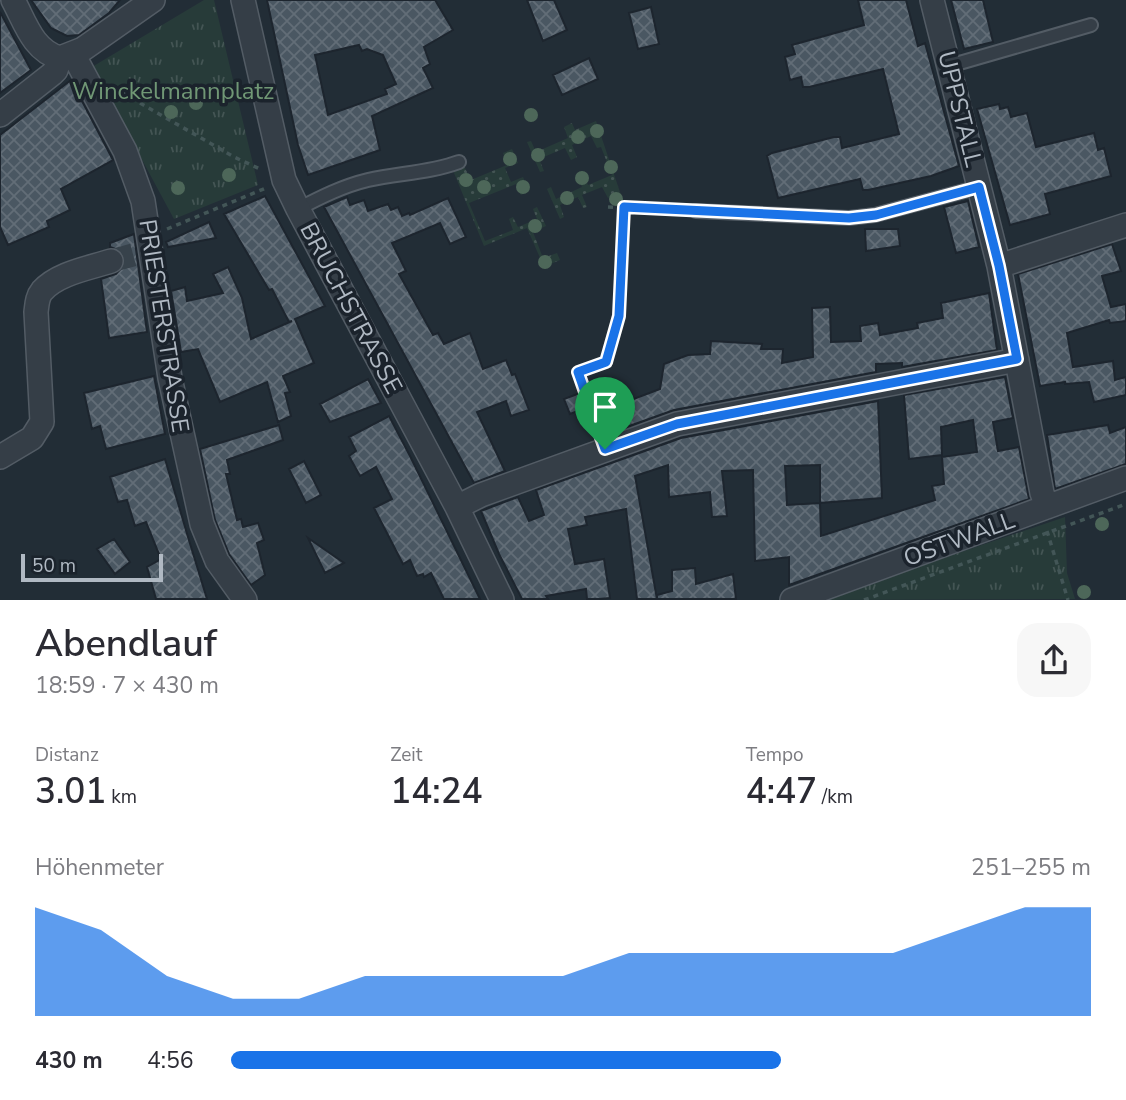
<!DOCTYPE html>
<html lang="de">
<head>
<meta charset="utf-8">
<style>
  :root { --surface:#fff; --page:#f7f7f7; --text:#2b2b33; --muted:#7c7c81; --accent:#1a73e8 }
  body { margin:0; font-family:"Nunito Sans",sans-serif; background:var(--page); color:var(--text); height:100vh; display:flex; flex-direction:column; font-size:26px; white-space:nowrap }
  * { box-sizing:border-box; margin:0 }
  p { font-size:23px; color:var(--muted) }
  .icon { flex:none; width:38px; height:38px; fill:none; stroke:currentColor; stroke-width:2; stroke-linecap:round; stroke-linejoin:round }
  .map { position:relative; height:600px; overflow:hidden }
  .sheet { display:flex; flex-direction:column; background:var(--surface); flex:1 }
  .sheet>* { flex:none }
  .scale { position:absolute; left:21px; bottom:18px; width:142px; box-sizing:border-box; padding-left:7px; border:4px solid #b0b9c3; border-top:0; font-size:19px; line-height:24px; white-space:nowrap; color:#b0b9c3; -webkit-text-stroke:5px #1b232c; paint-order:stroke }
  .pin { position:absolute; display:grid; place-items:center; width:60px; height:60px; color:#fff; margin:-72px -30px; border-radius:50% 50% 50% 0; rotate:-45deg; box-shadow:0 0 7px #0007 }
  .pin .icon { rotate:45deg }
  .round { display:grid; place-items:center; flex:none; width:74px; height:74px; border-radius:21px; background:var(--page) }
  .head { display:flex; align-items:center; justify-content:space-between; height:119px; padding:0 35px }
  h1 { font-size:38px; font-weight:600; line-height:52px }
  .stats { display:grid; grid-template-columns:repeat(3,1fr); gap:10px; height:119px; padding:7px 35px }
  .stats div { display:grid; align-content:center }
  .stats b { font-size:35px; font-weight:600 }
  .stats small { font-size:19px; font-weight:400 }
  .stats p { font-size:19px }
  .chart { height:196px; padding:14px 35px }
  .chart p { display:flex; justify-content:space-between }
  .chart svg { width:100%; height:126px; margin-top:7px; fill:var(--accent); opacity:.7 }
  ul { padding:0 35px; list-style:none; font-size:23px }
  li { display:grid; grid-template-columns:112px 84px 1fr; align-items:center; height:52px }
  li i { height:18px; border-radius:9px; background:var(--accent) }
  .map>svg:first-child { display:block }
</style>
</head>
<body>
<div class="map">
<svg width="1126" height="600" viewBox="0 0 1126 600">
  <defs>
    <pattern id="grass-dots" width="8" height="8" patternUnits="userSpaceOnUse" patternTransform="scale(1.75)"><rect width="8" height="8" fill="#273b39"/><path d="M2 2h.1M6 6h.1" fill="none" stroke="#445554" stroke-width="1.8" stroke-linecap="round"/></pattern>
    <pattern id="park-tufts" width="24" height="20" patternUnits="userSpaceOnUse" patternTransform="scale(1.75)"><rect width="24" height="20" fill="#273b39"/><path d="M3 7l-1-3M5 7V3M7 7l1-3M15 17l-1-3M17 17v-4M19 17l1-3" fill="none" stroke="#445554"/></pattern>
    <pattern id="building-cross-hatch" width="8" height="8" patternUnits="userSpaceOnUse" patternTransform="scale(1.75)"><rect width="8" height="8" fill="#4a5762"/><path d="M0 0l8 8M0 8l8-8" fill="none" stroke="#626d77"/></pattern>
  </defs>
  <rect width="100%" height="100%" fill="#222d36"/>
  <path fill="url(#grass-dots)" d="M596,121L623,201L614,203L611,197L608,198L602,187L582,195L587,207L583,208L578,197L560,205L564,217L560,219L547,189L551,187L556,199L582,187L577,176L583,173L588,185L612,175L601,147L597,148L591,136L572,145L577,157L571,160L565,148L539,159L544,171L540,172L527,142L531,141L536,152L568,138L564,127L572,123L575,130Z
    M512,149L518,163L505,168L511,182L523,177L529,191L521,195L516,184L469,203L485,241L513,230L509,219L513,217L518,227L537,219L533,209L537,207L546,226L533,232L543,258L557,253L560,260L544,267L527,228L484,246L452,168L464,166L471,180L507,165L503,153Z"/>
  <path fill="url(#park-tufts)" d="M204,0H214L258,185L174,219L92,67Z
    M1065,517L1067,573L1075,599L819,600Z"/>
  <path fill="url(#building-cross-hatch)" stroke="#1d252e" stroke-width="2" fill-rule="evenodd" d="M31,0H120L109,13L79,35L67,36L51,28Z
    M267,0H435L453,30L424,47L430,64L423,68L433,88L372,116L380,150L308,175L298,145ZM359,45L362,51L367,49L383,55L396,84L385,89L387,94L328,115L315,55Z
    M527,0H554L567,30L543,41Z
    M858,0H906L918,46L925,43L959,166L931,176L868,190H863L860,179L778,198L767,156L772,153L834,137H840L842,148L899,134L883,69L809,87H803L801,77L790,80L785,57L795,54L792,45L864,25Z
    M951,0H983L993,42L964,49Z
    M651,7L659,44L638,49L629,13Z
    M0,12L31,70L0,93Z
    M589,58L598,79L562,95L553,75Z
    M71,80L113,160L61,189L70,210L47,221L49,227L8,245L0,227V135Z
    M999,104L1000,109L1008,107L1011,117L1027,113L1036,147L1094,133L1098,150L1104,148L1111,176L1045,194L1050,214L1010,225L977,109Z
    M265,196L325,306L295,319L314,363L283,376L290,392L285,393L291,416L278,422L267,382L220,402L198,349L181,352L171,291L185,287L187,301L223,293L213,274L228,267L242,298L251,339L292,321L289,322L272,289L269,290L224,214Z
    M347,197L350,205L364,200L368,211L388,204L391,210L398,207L402,216L409,213L410,215L448,198L466,237L450,244L440,223L392,243L406,271L399,274L433,335L438,333L444,344L470,333L483,369L506,360L512,375L515,374L529,410L511,416L506,401L477,412L505,471L474,483L324,207Z
    M968,201L979,247L956,253L944,207Z
    M209,222L216,238L168,247L166,242Z
    M865,229H898L900,246L866,251Z
    M134,234L147,332L109,338L101,279L116,274L124,265V258L121,251L110,247V243Z
    M1112,244L1121,271L1102,276L1111,307L1126,304V321L1110,323L1109,320L1067,333L1073,367L1113,361L1115,380L1126,377V395L1094,402L1089,382L1065,384V382L1040,386L1018,274Z
    M989,293L997,350L902,367V363L876,364V372L674,410L607,434L599,412L660,389L664,364L688,355L710,354L711,341L762,344L761,349H783L782,363L813,357L812,308L830,307L831,342L861,341L860,326L878,323L880,335L918,328L917,323L943,318L941,303Z
    M154,376L165,434L106,449L100,426L92,429L84,393Z
    M1005,377L1013,418L993,422L998,451L1019,447L1029,499L789,585V557L755,561L753,470L722,471L727,516L712,517L710,492L669,497L668,465L635,476L657,599H637L626,509L585,517L587,525L568,529L575,564L604,559L610,598L599,599H587L586,589L546,596L548,599H522L499,554L481,511L518,497L529,521L544,515L536,490L681,438L878,401L882,498L820,503L821,536L935,500L932,486L944,484L942,457L977,452L973,420L941,427L942,455L909,459L904,395ZM820,465V503L787,505L785,466Z
    M368,379L381,403L330,422L320,404Z
    M580,393L586,408L570,414L564,399Z
    M389,416L410,456L480,599H444L431,573L424,577L423,574L417,576L410,560L403,564L374,508L392,499L376,467L360,476L349,456L356,451L349,437Z
    M279,425L283,440L227,460L230,474H226L237,520L241,519L243,527L258,523L264,540L257,543L265,575L251,585L229,554L215,520L200,449Z
    M1108,425L1110,433L1126,427V464L1055,489L1047,435Z
    M165,459L188,537L207,599H156L147,567L161,559L146,522L135,526L127,500L118,502L110,477Z
    M304,461L321,495L306,503L289,469Z
    M308,538L344,563L325,573Z
    M114,539L130,562L115,574L97,549Z
    M695,568L696,584L733,574L736,599H657V595L672,591V570Z"/>
  <g fill="none" stroke-linecap="round" stroke-linejoin="round">
    <path stroke="#37424b" stroke-width="23" stroke-dasharray="23 11" stroke-linecap="butt" d="M111,261L140,253"/>
    <defs>
      <path id="lane" d="M949,66L1091,25
        M298,209C321,197 343,186 368,180C399,173 429,173 459,162
        M696,211L849,218L875,215L979,187"/>
      <path id="street" d="M13,0C25,22 33,51 60,58
        M243,0L284,180L298,209L457,507L502,600
        M932,0L999,266L1042,493L1047,507
        M73,54L125,151L143,201L170,378L202,524L217,561L245,600
        M60,58L83,49L153,0
        M0,115L52,74L56,70L60,58
        M999,266L1126,225
        M0,457L32,438L42,422L36,312C37,305 37,297 42,291C58,273 90,268 111,261
        M457,507L481,495L677,424L1017,360
        M792,600L1126,478"/>
    </defs>
    <use href="#lane" stroke="#535c65" stroke-width="16"/>
    <use href="#street" stroke="#535c65" stroke-width="26"/>
    <path stroke="#435657" stroke-width="3.5" stroke-dasharray="5 5" stroke-linecap="butt" d="M114,88L234,157L260,169
      M608,207L683,210
      M167,229L266,188
      M599,432L578,372L606,362L619,316L624,207
      M1047,531L1068,600
      M864,600L1126,504"/>
    <use href="#lane" stroke="#353e47" stroke-width="12"/>
    <use href="#street" stroke="#353e47" stroke-width="23"/>
  </g>
  <g fill="#4d6759">
    <circle cx="196" cy="103" r="7"/>
    <circle cx="171" cy="112" r="7"/>
    <circle cx="531" cy="115" r="7"/>
    <circle cx="597" cy="131" r="7"/>
    <circle cx="578" cy="137" r="7"/>
    <circle cx="538" cy="155" r="7"/>
    <circle cx="510" cy="159" r="7"/>
    <circle cx="611" cy="167" r="7"/>
    <circle cx="229" cy="175" r="7"/>
    <circle cx="582" cy="178" r="7"/>
    <circle cx="466" cy="180" r="7"/>
    <circle cx="484" cy="187" r="7"/>
    <circle cx="523" cy="187" r="7"/>
    <circle cx="178" cy="188" r="7"/>
    <circle cx="567" cy="198" r="7"/>
    <circle cx="616" cy="199" r="7"/>
    <circle cx="535" cy="226" r="7"/>
    <circle cx="545" cy="262" r="7"/>
    <circle cx="1102" cy="524" r="7"/>
    <circle cx="1084" cy="592" r="7"/>
  </g>
  <g fill="none" stroke-linecap="round" stroke-linejoin="round">
    <defs>
      <path id="route" d="M979,187L999,266L1017,359L677,424L605,449L578,372L606,362L619,316L624,207L849,218L876,215Z"/>
    </defs>
    <use href="#route" stroke="#fff" stroke-width="14"/>
    <use href="#route" stroke="#1a73e8" stroke-width="9"/>
  </g>
  <g text-anchor="middle" stroke-width="7" stroke-linejoin="round" paint-order="stroke">
    <g font-size="24" fill="#709775" stroke="#1b232c">
      <text x="173" y="99">Winckelmannplatz</text>
    </g>
    <g font-size="24" fill="#b0b9c3" stroke="#1b232c">
      <text transform="translate(960 109) rotate(76)" y="8">UPPSTALL</text>
      <text transform="translate(351 308) rotate(62)" y="8">BRUCHSTRASSE</text>
      <text transform="translate(164 326) rotate(81)" y="8">PRIESTERSTRASSE</text>
      <text transform="translate(959 539) rotate(-20)" y="8">OSTWALL</text>
    </g>
  </g>
</svg>
<div class="scale">50 m</div>
<div class="pin" style="left:605px;top:449px;background:#1e9e55"><svg class="icon" aria-label="arrive" viewBox="0 0 24 24"><path d="M6 21V4h12l-3 4 3 4H6"/></svg></div>
</div>
<section class="sheet">
<div class="head"><div><h1>Abendlauf</h1><p>18:59 · 7 × 430 m</p></div><a class="round"><svg class="icon" aria-label="share" viewBox="0 0 24 24"><path d="M12 15V3M7 8l5-5 5 5M5 13v7h14v-7"/></svg></a></div>
<div class="stats">
<div><p>Distanz</p><b>3.01<small> km</small></b></div>
<div><p>Zeit</p><b>14:24</b></div>
<div><p>Tempo</p><b>4:47<small> /km</small></b></div>
</div>
<div class="chart"><p><span>Höhenmeter</span>251–255 m</p>
<svg viewBox="0 0 160 44" preserveAspectRatio="none"><path d="M0 44V6L10 14L20 30L30 38L40 38L50 30L60 30L70 30L80 30L90 22L100 22L110 22L120 22L130 22L140 14L150 6L160 6V44z"/></svg>
</div>
<ul>
<li><b>430 m</b>4:56<i style="width:64%"></i></li>
</ul>
</section>
</body>
</html>
